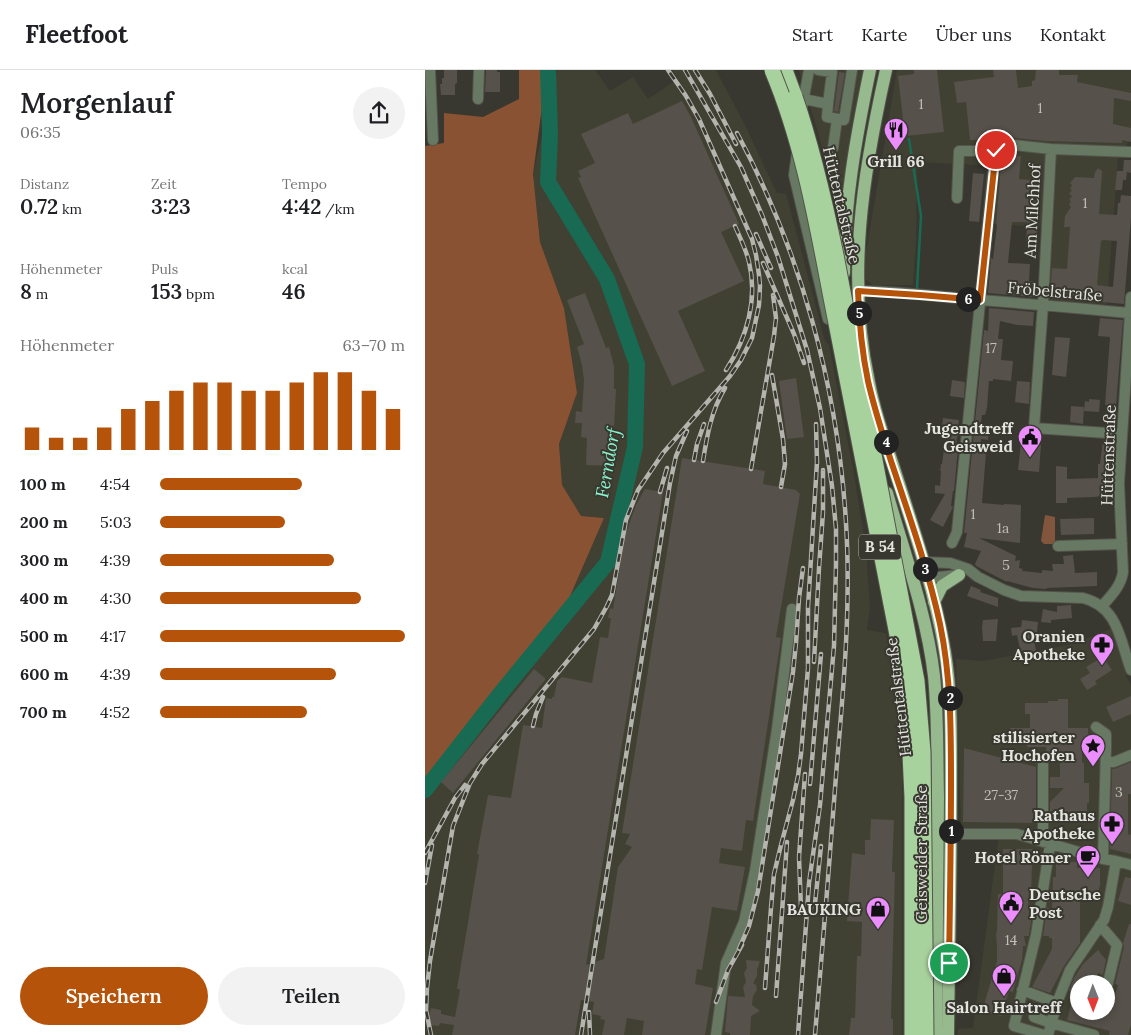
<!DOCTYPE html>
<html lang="de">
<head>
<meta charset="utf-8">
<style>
  :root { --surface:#fff; --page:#f2f2f2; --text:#202124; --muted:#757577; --line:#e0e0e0; --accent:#b45309 }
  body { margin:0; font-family:Lora,serif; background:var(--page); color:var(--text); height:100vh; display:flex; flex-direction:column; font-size:19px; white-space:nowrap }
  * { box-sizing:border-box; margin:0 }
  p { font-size:16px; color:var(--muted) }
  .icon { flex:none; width:28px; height:28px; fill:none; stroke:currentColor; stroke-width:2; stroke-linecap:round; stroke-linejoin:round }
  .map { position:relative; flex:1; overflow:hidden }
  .drawer { display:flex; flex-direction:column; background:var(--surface); width:425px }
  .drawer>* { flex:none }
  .needle { width:32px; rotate:179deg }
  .tools { position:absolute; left:645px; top:905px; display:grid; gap:10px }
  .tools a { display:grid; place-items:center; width:45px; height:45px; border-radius:50%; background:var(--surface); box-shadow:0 2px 8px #0003; font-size:25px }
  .pin { position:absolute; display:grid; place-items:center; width:42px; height:42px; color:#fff; margin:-21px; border:2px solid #fff; border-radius:50%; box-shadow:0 1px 5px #0007 }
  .km { position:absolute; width:25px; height:25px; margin:-12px; border-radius:50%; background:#222; color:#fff; font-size:14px; line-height:25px; text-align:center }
  .round { display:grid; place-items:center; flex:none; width:52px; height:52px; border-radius:26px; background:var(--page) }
  .head { display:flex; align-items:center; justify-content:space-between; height:85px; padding:0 20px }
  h1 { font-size:28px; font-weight:600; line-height:38px }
  .figures { display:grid; grid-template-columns:repeat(3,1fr); gap:8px; height:85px; padding:5px 20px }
  .figures div { display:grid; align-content:center }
  .figures b { font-size:21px; font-weight:600 }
  .figures small { font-size:14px; font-weight:400 }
  .figures p { font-size:14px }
  .chart { height:140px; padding:10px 20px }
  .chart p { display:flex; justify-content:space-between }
  .chart svg { width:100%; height:90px; margin-top:5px; stroke:var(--accent); stroke-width:6 }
  .button { display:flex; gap:10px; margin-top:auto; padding:10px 20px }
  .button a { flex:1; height:58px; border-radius:30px; background:var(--accent); color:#fff; font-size:20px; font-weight:600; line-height:58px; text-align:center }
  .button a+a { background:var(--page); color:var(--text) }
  ul { padding:0 20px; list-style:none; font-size:16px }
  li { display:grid; grid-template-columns:80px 60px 1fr; align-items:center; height:38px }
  li i { height:12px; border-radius:6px; background:var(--accent) }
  header { display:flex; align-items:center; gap:30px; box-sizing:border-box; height:70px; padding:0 25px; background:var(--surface); border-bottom:1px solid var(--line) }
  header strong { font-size:24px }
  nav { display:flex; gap:28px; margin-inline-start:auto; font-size:18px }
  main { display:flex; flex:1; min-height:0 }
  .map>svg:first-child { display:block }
</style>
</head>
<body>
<header>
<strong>Fleetfoot</strong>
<nav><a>Start</a><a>Karte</a><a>Über uns</a><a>Kontakt</a></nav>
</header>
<main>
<section class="drawer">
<div class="head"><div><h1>Morgenlauf</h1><p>06:35</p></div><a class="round"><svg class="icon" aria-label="share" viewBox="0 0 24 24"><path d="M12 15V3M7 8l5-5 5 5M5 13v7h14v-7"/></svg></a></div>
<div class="figures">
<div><p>Distanz</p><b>0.72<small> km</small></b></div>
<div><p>Zeit</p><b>3:23</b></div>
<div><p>Tempo</p><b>4:42<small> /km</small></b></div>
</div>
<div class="figures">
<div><p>Höhenmeter</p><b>8<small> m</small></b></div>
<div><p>Puls</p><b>153<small> bpm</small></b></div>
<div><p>kcal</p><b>46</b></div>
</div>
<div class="chart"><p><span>Höhenmeter</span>63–70 m</p>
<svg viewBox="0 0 160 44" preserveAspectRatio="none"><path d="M5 44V33M15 44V38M25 44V38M35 44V33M45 44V24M55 44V20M65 44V15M75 44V11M85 44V11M95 44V15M105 44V15M115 44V11M125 44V6M135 44V6M145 44V15M155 44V24"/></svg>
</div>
<ul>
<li><b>100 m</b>4:54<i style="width:58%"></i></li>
<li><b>200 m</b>5:03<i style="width:51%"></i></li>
<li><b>300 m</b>4:39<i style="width:71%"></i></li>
<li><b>400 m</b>4:30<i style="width:82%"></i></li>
<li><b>500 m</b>4:17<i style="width:100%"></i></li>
<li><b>600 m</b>4:39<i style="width:72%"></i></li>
<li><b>700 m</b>4:52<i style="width:60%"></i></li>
</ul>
<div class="button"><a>Speichern</a><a>Teilen</a></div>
</section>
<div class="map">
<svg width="706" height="965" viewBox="0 0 706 965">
  <rect width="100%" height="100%" fill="#383830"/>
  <path fill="#404132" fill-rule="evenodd" d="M132,0H170L185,21L208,7L223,29L253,9L247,0H291L320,55L352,123L361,124L400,271L404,275L429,404L441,480L445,537L442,560L461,563L469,605L475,671L477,708V965H0V717L51,642L179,448L156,446L137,416L134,374L152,323L139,238L115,172L108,104Z
    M374,0H439L417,139L409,126L394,66Z
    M472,0H706V68L693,88L682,234L623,230L615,157L569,154L573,96L492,92L491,169L488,215H448L440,209V188Z
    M688,558L702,608L706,615V965H533V959L548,958L574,765L536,761L531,589L558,591L648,574ZM654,914H681V941H654Z"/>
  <path fill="#82563c" d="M620,445L630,447V474H619L616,471Z"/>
  <path fill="#895333" d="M94,0H122L108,104L115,172L139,238L152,323L134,374L137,415L156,446L179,448L142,533L51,642L0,717V76L19,73V43L58,47L94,29Z"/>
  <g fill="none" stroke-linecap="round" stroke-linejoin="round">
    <path stroke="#186a52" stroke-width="2.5" d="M484,69L496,146L492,218"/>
    <path stroke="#186a52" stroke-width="16" d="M0,720L75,624L183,492L210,377L212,294L182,209L123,112L125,64L123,0"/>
  </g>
  <path fill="#56514a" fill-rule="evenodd" d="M19,0H32V13L30,14V25H16L15,14H17V8H19Z
    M61,0H72V2H75V22H60Z
    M489,0H512L519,62L480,66L473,6L489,4Z
    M568,0H591L593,18L607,16V11L610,10L611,0H634V5H653L652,12L706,23V31L689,28L688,54L706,58V72L697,70V73L620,71L572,66L568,67L565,70H545L541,32L532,33L529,12L569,7Z
    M414,2L420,3L413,42L409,41Z
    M257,31L266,47L314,154L296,162L319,211L253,241L280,301L247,316L153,108L156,107L153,101L170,93L156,64L203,43L208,54Z
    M577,84L596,86L594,109L615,111L612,165L613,177H601L602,152H587L583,193L605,194L604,211L611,212L610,225L607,227L563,223L566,188L568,189L572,155L571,154Z
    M699,90H706V103L702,102L701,110H698L697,120H690L692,101H698Z
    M673,98L677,101V103L674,144L692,145L693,133H695L696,125L706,126V148L699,234L625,227L627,198L642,199L645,157H639L640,146L646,137L644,135L646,131L644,130L647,126L644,124L647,120L645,119L647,115L645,113L650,107L669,108L670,102ZM678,170L692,171L688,217L672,215L676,171Z
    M548,103L559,104L554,152L544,151Z
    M160,223L181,278L184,277L189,296V319H191L187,396L161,395L162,368L156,367L157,353H150L151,341L157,342L159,310L157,295L152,277L159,274L142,230Z
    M564,238L609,242L608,256L592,255L575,251L573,269H578L576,290L588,291L586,311L568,309V311H564L562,338L560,345H557L555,359L564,360L563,370L556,369L555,382L561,383L557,433L579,435V434L596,435L595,473L554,468L591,486L590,491L595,490L594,498L598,499L597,501L617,503V500L628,501L627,494H639L638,486L648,485L650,503L672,502V516L622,518L621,519L608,518L582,511V512L551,496L550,494L556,481L539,477L542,463H539L559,260L563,261Z
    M675,248L698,250L691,336L680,335L685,267L673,266Z
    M630,267L645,268L641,307L627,305Z
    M371,308L379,367L362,369L354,311Z
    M527,310L540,312L539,328L525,326Z
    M592,311L605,312L604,334L590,332Z
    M664,329L675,330L674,342L659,341L660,331L664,332Z
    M646,336L659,337L658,354L645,352Z
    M518,348L534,350L533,358H536L535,365L532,367L531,378H533L529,421H528L526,436L528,437L518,457L505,450L520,424L510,423V415L515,416L516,401H515L516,394H517L522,357L517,356Z
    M678,370L689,371L687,382L686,411V425L669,427L642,428V433H631V396L642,397V409L673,408V394H675Z
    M596,373L616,375L614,402L593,400Z
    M257,388L340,401L338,414L371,420L375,424L351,567L356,568L328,751L321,750L317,781L296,778L294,793L320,797L312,841L287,837L277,900L272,899L270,914L288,918L280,965H217L219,951L202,948L199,965H177L180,950L175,949L176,946L167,944L169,932L156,930L150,965H27L29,955L15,953L14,956L5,955L4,946L6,938L16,940V944L30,947L35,919H32L54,785L52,784L63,725L86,728L98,655L117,658L121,628L127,629V627H129L132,611L137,607L167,613L175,567L183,568L186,548H183L185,538L188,539L200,465L211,435L220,419L238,422L161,895L179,889L193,797L207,777L200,774L205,764L197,763Z
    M669,448V464L636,465L635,449Z
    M546,516L556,520L555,522L573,528V537L542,526Z
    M646,535L647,548L626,550V553L616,552L618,539L632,542V536Z
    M573,549L571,571H558L557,558L558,550Z
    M597,550L613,552L612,562H608L611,581L596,584L592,565L587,566L586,558L596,557Z
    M679,563L685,579L674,583L668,567Z
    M678,587L687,600L670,611L672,614L662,620L655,609L665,603L661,597Z
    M109,599L120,608V610L28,723L16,712Z
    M706,626V644L688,652L681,637Z
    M633,629H643V658H663V668H665V675H657V693H659V713H664V733H662V744H652V750L625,749V732L639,718H625V707H635V689H621V677H602V675H583V667H585V658H605V644H600V633H623V631H633Z
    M539,678L611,697V753L538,752Z
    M706,692V724H703V764L706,765V784L685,779L687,699L692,698Z
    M446,749L469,750L467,802H470L466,949H468V965H424L426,948H430L432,886H436L437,852L422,851L427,783L440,785V770H445Z
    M578,779H612V794H607L606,825H604L603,839H608L604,864V866H599L601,876H598L597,890L588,922L584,921L576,946L557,941L572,891V876L571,865L572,859L573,824H578Z
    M631,792H652V798H675V815L672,827L655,823V873L639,896L625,923L607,917L627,879V868H624V866H618L622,838H627L628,807H631Z
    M700,807L706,808V835L693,831Z
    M704,854H706V955L703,965H684L685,961L642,950L649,924L644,921L649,908L658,894L673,880L681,890L678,905L673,903L667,914H654V941H668L675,943V941H681V937L686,939L693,915L690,914L699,877L698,873Z
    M321,890L335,891L332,900V906L328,913L331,915L332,920L328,926L327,935L335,941L326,946L325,965H305V963L300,962L303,926L320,927L318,917L321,912L319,903L322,898Z"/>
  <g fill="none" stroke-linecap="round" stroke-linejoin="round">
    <defs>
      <path id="minor" d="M5,0L8,70
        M53,29L54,0
        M379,29L403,34L407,2L393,0
        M403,34L402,47L419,50L427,0
        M376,43L384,0
        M408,78L412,49
        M626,79L618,234L609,358L697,364
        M372,83L369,105L403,249
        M532,128L534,81H570
        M433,221C474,221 514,227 555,230C605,234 655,238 704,243
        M527,473L532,462L571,73L626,79L706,82
        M633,476L697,474
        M487,504L498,492L525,493L543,499L553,507L579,520L596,526L658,528C694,537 695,571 706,600
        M498,506L514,507L533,505
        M677,536C686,526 696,516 698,502L694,413L706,227
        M671,657L681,664V677L678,789
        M681,692H689L706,685
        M618,695V772
        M526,764H592L678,789L691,791L706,795
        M675,855L692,875L681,921
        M597,920L632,933
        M609,947L626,953L669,965
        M291,965L301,893L319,852L330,801L352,659L367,539
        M619,965L589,956L611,865L625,775
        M623,965L632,933L645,900L679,850L683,837L691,791"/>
      <path id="major" d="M461,0C438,103 421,207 444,312C449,339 458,366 467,392C487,454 509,517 520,582C527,625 526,670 526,714C526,798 524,881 523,965
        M419,203C419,134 431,67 445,0
        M462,423C479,482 502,545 509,606C513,646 512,686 513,727C513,806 511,886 511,965
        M509,532L517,516L534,505"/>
      <path id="highway" d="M360,0L370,27"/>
    </defs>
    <use href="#minor" stroke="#54544c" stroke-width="12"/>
    <use href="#major" stroke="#54544c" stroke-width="14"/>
    <use href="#highway" stroke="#54544c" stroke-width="17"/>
    <use href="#minor" stroke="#687963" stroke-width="10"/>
    <use href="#major" stroke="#96b98d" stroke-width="12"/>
    <use href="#highway" stroke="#a8d29d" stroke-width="15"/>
    <defs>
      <path id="rail" d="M260,0L316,97L337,145L353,187L382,280L395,338L407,416L411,459V494L409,576L395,735L384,813L373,965
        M270,0L285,24L311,74
        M312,63C376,182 413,318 421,453C426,533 419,613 412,693C405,784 398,874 390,965
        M331,164L346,198
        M338,193L369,264L379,293
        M301,300C322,268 333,229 324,192C321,179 315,168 310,156
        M347,305L358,369L360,394L356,417
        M269,390L272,374L279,354
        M278,391C282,366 286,341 300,318
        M326,399L349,266L351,248L348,225
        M235,422L242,398
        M389,592L394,498L398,442V400
        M108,656L111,644L118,627
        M385,714L396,584
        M0,783L30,728L40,715
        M0,813L7,775
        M376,839L374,787L380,704
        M389,843L396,776
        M314,879L324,856L333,821L368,602L371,573L374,528L378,498
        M340,918L346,838L349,804L356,775L368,730L373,706L376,684L383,598V537L392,392L391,354
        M351,926L362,772
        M291,932L303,900L317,875
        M164,942L165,965
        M6,965L1,940L2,918L5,891L28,756L45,713L57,694L169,559L182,536L187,525L201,450L213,420L238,383L305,306L316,290L327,268L334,235L335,216L334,205L331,185L327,169L274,49L261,26L243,0
        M156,965L245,413L251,386L262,361"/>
    </defs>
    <use href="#rail" stroke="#b5b5af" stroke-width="4.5"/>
    <use href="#rail" stroke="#383830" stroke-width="2.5" stroke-dasharray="8" stroke-linecap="butt"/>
    <defs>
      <path id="highway-bridge" d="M347,0C381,81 394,168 411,253C432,359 452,464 473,570L483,641L487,727V965
        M370,27C388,79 400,132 411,185L492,611L498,682L501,965"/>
    </defs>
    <use href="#highway-bridge" stroke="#54544c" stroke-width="17" stroke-linecap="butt"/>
    <use href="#highway-bridge" stroke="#a8d29d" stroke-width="15"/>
  </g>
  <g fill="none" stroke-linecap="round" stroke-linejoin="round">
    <defs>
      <path id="route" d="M524,893C525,833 526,772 526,712C526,659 526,607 515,554C503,499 484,445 466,391C458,365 449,338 443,311C437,282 434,251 433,221L495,225L555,230L571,80"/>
    </defs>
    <use href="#route" stroke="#fff" stroke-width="10"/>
    <use href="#route" stroke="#b45309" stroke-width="6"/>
  </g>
  <defs>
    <symbol id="restaurant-pin" viewBox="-11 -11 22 30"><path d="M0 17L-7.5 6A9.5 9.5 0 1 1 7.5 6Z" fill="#eb8dfc" stroke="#383830"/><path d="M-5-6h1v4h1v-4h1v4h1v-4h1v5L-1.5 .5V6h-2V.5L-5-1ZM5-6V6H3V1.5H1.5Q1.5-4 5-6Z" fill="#111"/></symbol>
    <symbol id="civic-pin" viewBox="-11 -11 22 30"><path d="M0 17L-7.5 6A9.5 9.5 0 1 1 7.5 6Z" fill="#eb8dfc" stroke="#383830"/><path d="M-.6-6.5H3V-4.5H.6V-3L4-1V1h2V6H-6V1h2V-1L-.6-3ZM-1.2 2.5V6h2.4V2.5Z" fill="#111"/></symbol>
    <symbol id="pharmacy-pin" viewBox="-11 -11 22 30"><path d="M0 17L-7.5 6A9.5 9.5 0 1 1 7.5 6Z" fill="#eb8dfc" stroke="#383830"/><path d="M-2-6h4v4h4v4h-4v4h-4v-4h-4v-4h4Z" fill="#111"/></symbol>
    <symbol id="sight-pin" viewBox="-11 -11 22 30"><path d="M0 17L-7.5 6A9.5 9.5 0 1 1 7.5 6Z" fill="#eb8dfc" stroke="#383830"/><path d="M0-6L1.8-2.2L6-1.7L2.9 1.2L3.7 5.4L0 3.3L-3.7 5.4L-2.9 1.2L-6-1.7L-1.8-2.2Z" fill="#111"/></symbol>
    <symbol id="cafe-pin" viewBox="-11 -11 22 30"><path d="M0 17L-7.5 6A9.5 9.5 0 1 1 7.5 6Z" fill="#eb8dfc" stroke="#383830"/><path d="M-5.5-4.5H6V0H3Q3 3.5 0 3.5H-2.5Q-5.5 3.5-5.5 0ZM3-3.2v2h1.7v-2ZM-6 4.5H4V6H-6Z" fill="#111"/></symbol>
    <symbol id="shop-pin" viewBox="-11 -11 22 30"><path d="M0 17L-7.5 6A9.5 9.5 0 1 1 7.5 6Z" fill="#eb8dfc" stroke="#383830"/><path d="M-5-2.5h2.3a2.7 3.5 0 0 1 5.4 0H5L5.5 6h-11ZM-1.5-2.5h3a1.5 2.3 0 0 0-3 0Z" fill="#111"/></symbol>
  </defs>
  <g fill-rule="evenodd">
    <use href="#restaurant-pin" x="457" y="46" width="28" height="38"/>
    <use href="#civic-pin" x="591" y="353" width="28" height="38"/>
    <use href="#pharmacy-pin" x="663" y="561" width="28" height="38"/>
    <use href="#sight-pin" x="654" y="662" width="28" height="38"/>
    <use href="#pharmacy-pin" x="673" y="740" width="28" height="38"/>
    <use href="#cafe-pin" x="649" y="773" width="28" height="38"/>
    <use href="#civic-pin" x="572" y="819" width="28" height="38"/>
    <use href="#shop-pin" x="439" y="825" width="28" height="38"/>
    <use href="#shop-pin" x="565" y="892" width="28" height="38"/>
  </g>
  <g text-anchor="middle" stroke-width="4" stroke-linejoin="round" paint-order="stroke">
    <g font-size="14" fill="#c1c0ba">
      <text x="496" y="39">1</text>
      <text x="615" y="43">1</text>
      <text x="660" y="138">1</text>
      <text x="566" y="283">17</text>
      <text x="548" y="449">1</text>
      <text x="578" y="463">1a</text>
      <text x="581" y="500">5</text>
      <text x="694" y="727">3</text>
      <text x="576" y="730">27-37</text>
      <text x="586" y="875">14</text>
    </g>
    <rect fill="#383830" stroke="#b1b1ab" stroke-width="1" x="434" y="464.5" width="42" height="25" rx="4"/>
    <g font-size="15" font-weight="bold" fill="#e5e5e0">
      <text x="455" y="482">B 54</text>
    </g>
    <g font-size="16" font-weight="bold" fill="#e5e5e0" stroke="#383830" text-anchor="end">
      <text x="471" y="97" text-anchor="middle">Grill 66</text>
      <text x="588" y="364">Jugendtreff<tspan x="588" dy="18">Geisweid</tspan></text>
      <text x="660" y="572">Oranien<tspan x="660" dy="18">Apotheke</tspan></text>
      <text x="650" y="673">stilisierter<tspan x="650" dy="18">Hochofen</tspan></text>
      <text x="670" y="751">Rathaus<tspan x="670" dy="18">Apotheke</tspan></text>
      <text x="646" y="793">Hotel Römer</text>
      <text x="604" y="830" text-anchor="start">Deutsche<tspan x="604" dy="18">Post</tspan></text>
      <text x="436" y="845">BAUKING</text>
      <text x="579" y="943" text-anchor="middle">Salon Hairtreff</text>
    </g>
    <g font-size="16" fill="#e5e5e0" stroke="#383830">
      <text transform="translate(417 135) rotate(77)" y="6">Hüttentalstraße</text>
      <text transform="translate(607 141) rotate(-87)" y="6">Am Milchhof</text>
      <text transform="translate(630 221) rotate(5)" y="6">Fröbelstraße</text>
      <text transform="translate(683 385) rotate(-88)" y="6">Hüttenstraße</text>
      <text transform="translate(473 627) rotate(-97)" y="6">Hüttentalstraße</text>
      <text transform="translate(496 784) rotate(-90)" y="6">Geisweider Straße</text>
    </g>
    <g font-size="18" font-style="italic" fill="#8af7d1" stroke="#383830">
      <text transform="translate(183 393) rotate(-80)" y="6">Ferndorf</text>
    </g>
  </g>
</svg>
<div class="tools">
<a><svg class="needle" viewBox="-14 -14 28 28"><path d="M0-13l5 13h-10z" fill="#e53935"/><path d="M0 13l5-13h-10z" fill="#757577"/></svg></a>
</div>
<div class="pin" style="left:524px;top:893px;background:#1e9e55"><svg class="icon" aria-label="arrive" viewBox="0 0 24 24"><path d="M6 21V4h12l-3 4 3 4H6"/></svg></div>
<div class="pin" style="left:571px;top:80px;background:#d93025"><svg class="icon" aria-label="check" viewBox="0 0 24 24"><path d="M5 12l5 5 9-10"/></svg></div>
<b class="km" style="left:526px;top:761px">1</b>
<b class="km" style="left:525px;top:628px">2</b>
<b class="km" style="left:500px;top:499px">3</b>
<b class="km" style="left:461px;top:372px">4</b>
<b class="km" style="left:434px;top:243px">5</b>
<b class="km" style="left:543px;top:229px">6</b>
</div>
</main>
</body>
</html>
